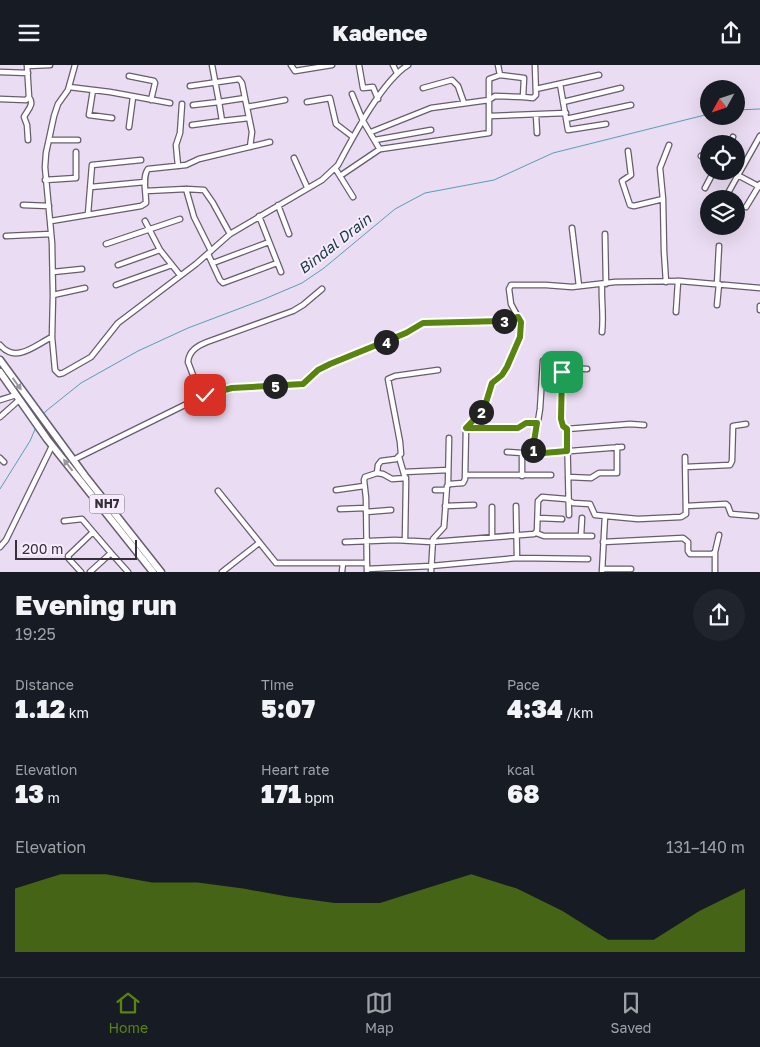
<!DOCTYPE html>
<html lang="en">
<head>
<meta charset="utf-8">
<style>
  :root { --surface:#171b24; --page:#20242c; --text:#f1f3f6; --muted:#9ea1a6; --line:#363941; --accent:#59840f }
  body { margin:0; font-family:"Golos Text",sans-serif; background:var(--page); color:var(--text); height:100vh; display:flex; flex-direction:column; font-size:19px; white-space:nowrap }
  * { box-sizing:border-box; margin:0 }
  p { font-size:16px; color:var(--muted) }
  .icon { flex:none; width:28px; height:28px; fill:none; stroke:currentColor; stroke-width:2; stroke-linecap:round; stroke-linejoin:round }
  .map { position:relative; height:507px; overflow:hidden }
  .sheet { display:flex; flex-direction:column; background:var(--surface); flex:1 }
  .sheet>* { flex:none }
  .needle { width:32px; rotate:230deg }
  .fabs { position:absolute; left:700px; top:15px; display:grid; gap:10px }
  .fabs a { display:grid; place-items:center; width:45px; height:45px; border-radius:50%; background:var(--surface); box-shadow:0 5px 20px #0002; font-size:25px }
  .scale { position:absolute; left:15px; bottom:12px; width:122px; box-sizing:border-box; padding-left:5px; border:2px solid #363039; border-top:0; font-size:14px; line-height:18px; white-space:nowrap; color:#363039; -webkit-text-stroke:4px #f6ebfc; paint-order:stroke }
  .pin { position:absolute; display:grid; place-items:center; width:42px; height:42px; color:#fff; margin:-21px; border-radius:10px; box-shadow:0 2px 8px #0006 }
  .km { position:absolute; width:25px; height:25px; margin:-12px; border-radius:50%; background:#222; color:#fff; font-size:14px; line-height:25px; text-align:center }
  .round { display:grid; place-items:center; flex:none; width:52px; height:52px; border-radius:26px; background:var(--page) }
  .summary { display:flex; align-items:center; justify-content:space-between; height:85px; padding:0 15px }
  h1 { font-size:28px; font-weight:800; line-height:38px }
  .figures { display:grid; grid-template-columns:repeat(3,1fr); gap:8px; height:85px; padding:5px 15px }
  .figures div { display:grid; align-content:center }
  .figures b { font-size:25px; font-weight:800 }
  .figures small { font-size:14px; font-weight:400 }
  .figures p { font-size:14px }
  .chart { height:140px; padding:10px 15px }
  .chart p { display:flex; justify-content:space-between }
  .chart svg { width:100%; height:90px; margin-top:5px; fill:var(--accent); opacity:.7 }
  header { display:flex; justify-content:space-between; align-items:center; height:65px; padding:0 15px; background:var(--surface); font-size:22px; font-weight:800 }
  .tab-bar { display:flex; justify-content:space-around; align-items:center; height:70px; border-top:1px solid var(--line); background:var(--surface); font-size:14px; color:var(--muted) }
  .tab-bar a { display:grid; justify-items:center; gap:2px }
  .tab-bar .selected { color:var(--accent) }
  .map>svg:first-child { display:block }
</style>
</head>
<body>
<header><svg class="icon" aria-label="menu" viewBox="0 0 24 24"><path d="M4 6h16M4 12h16M4 18h16"/></svg>Kadence<svg class="icon" aria-label="share" viewBox="0 0 24 24"><path d="M12 15V3M7 8l5-5 5 5M5 13v7h14v-7"/></svg></header>
<div class="map">
<svg width="760" height="507" viewBox="0 0 760 507">
  <rect width="100%" height="100%" fill="#eadcf2"/>
  <g fill="none" stroke-linecap="round" stroke-linejoin="round">
    <path stroke="#569eb8" stroke-width="1" d="M736,45L760,44
      M43,350L46,346L81,318L138,286L188,263L262,235L302,218L324,203L395,144L425,128L494,115L553,88L709,49
      M0,424L30,376L36,362"/>
    <defs>
      <path id="minor" d="M75,0L68,25L58,39L54,51L46,88L45,102L52,178L53,230L52,272L55,305L59,309L63,308L91,292L118,258L196,199L230,169L322,115L338,100C353,72 382,16 408,0
        M291,0L295,6L332,0
        M359,0L363,23L373,22L378,34
        M393,0L397,8
        M27,1L50,0
        M0,7L28,8
        M129,11L154,16L155,18L151,35
        M560,19L568,65L606,59
        M190,21L239,14L242,18L245,33
        M69,22L110,27L170,38
        M423,23L452,15L458,21L464,38
        M536,24L599,10
        M93,25L89,50L112,53
        M352,29L363,56L379,83L381,84L489,68V14L500,10
        M523,32L533,33L536,30L535,1
        M0,34L26,35L29,32L27,0
        M307,37L330,33L336,59L353,72
        M563,37L621,23
        M193,40L219,37L212,0
        M247,42L285,35
        M536,50L537,68
        M490,51L566,48
        M566,54L631,40
        M222,56L249,53
        M192,60L222,56L219,37L245,33L252,67L250,82
        M129,62L133,32
        M371,67L431,43L489,35L495,31L523,32L524,13L500,10L498,0
        M28,75L27,60L24,52C27,45 35,40 29,32
        M49,75H78
        M375,75L431,65
        M730,79L733,72
        M628,86L631,110L622,116L630,140L634,141L663,134
        M701,91L709,95
        M294,93L307,122
        M178,101L176,80L180,68L182,39
        M335,103L353,132
        M730,106L760,122
        M340,111L380,84
        M45,115L76,113V87
        M91,122L145,117
        M705,123L714,106
        M186,124L194,152L211,186
        M146,126L186,124L204,125L213,138L230,169
        M728,128L760,71
        M23,140L49,141
        M278,140L289,169
        M746,142L760,119
        M88,149L92,100L141,95
        M259,151L281,207
        M51,156L141,141L146,138C146,127 142,112 148,104L186,100L199,94L270,77
        M145,156L160,185L180,210
        M572,163L579,221
        M605,169L606,219
        M6,171L51,169
        M106,179L180,154
        M208,189L220,215L223,218L277,198
        M213,198L269,177
        M118,200L160,185
        M53,207L82,204
        M666,217L664,186L663,134L660,103L669,80
        M602,219C601,235 604,250 602,267
        M717,219L719,181
        M116,220L172,200
        M53,230L85,223
        M717,240L719,219
        M760,245V241
        M676,247L678,216
        M518,252L511,239L509,224L511,220H546L572,222L615,217L680,216L760,223
        M0,280C16,299 35,280 52,272
        M201,331L188,297C189,286 197,281 207,277L293,246L303,240L322,224
        M0,335L16,330
        M0,352L19,335
        M466,363H518L526,358H537
        M567,364L563,361L561,345L562,307L567,303L587,304
        M507,387L522,388V411
        M532,389L622,382
        M523,390H530L533,387L540,344L543,296
        M399,392L406,416L405,475
        M0,393L4,397
        M73,395L209,328L247,322L303,319L318,305L406,268L423,258L502,256L518,252L521,257L520,272L507,302L502,310L492,318L484,344L466,363L465,414L463,418L450,419L447,421L444,462L433,474L431,507
        M685,402L730,400L732,396L733,361L746,359
        M404,407L448,405
        M377,408L383,409L392,414L406,413
        M465,410H551
        M568,412L591,413L599,408H617V382
        M448,419L449,373
        M336,425L364,421
        M435,425H446
        M218,426L276,498H367
        M445,441L474,440
        M516,441L517,493
        M686,441L726,439L728,441L731,449L756,451
        M340,444L366,443
        M366,447L391,445
        M569,450L567,364L630,359L644,360
        M538,453L562,454
        M64,456L82,454L111,488
        M536,468L544,471H592
        M581,471L582,453
        M492,472V442
        M345,477L395,475L432,477L534,469L537,466L538,436L542,432L566,434L573,438L590,439L595,450L638,454L681,452L686,449L685,392
        M603,477L683,473L688,477V486L690,489H712L715,487L719,470
        M0,482L6,475L52,381
        M715,487V507
        M367,504L431,501L517,493L588,494
        M602,504H631
        M81,507L69,494L68,491L93,467
        M90,507L111,488L128,507
        M222,507L259,478
        M342,507L343,498
        M367,507L366,433L364,415L365,412L377,408L378,400L381,396L396,394L401,389L400,377L388,314L395,311L438,305
        M602,507L605,451"/>
      <path id="highway" d="M0,295L85,411L161,507
        M0,307L47,374L153,507"/>
    </defs>
    <use href="#minor" stroke="#685c6f" stroke-width="7"/>
    <use href="#highway" stroke="#685c6f" stroke-width="9"/>
    <use href="#minor" stroke="#fff" stroke-width="4.5"/>
    <use href="#highway" stroke="#fff" stroke-width="6"/>
  </g>
  <defs><path id="oneway-solid" d="M-6-.8H1V-3.2L6.5 0L1 3.2V.8H-6Z" transform="scale(1.25)"/></defs>
  <g fill="#9a989c">
    <use href="#oneway-solid" transform="translate(17 319) rotate(54)"/>
    <use href="#oneway-solid" transform="translate(68 400) rotate(-128)"/>
  </g>
  <g fill="none" stroke-linecap="round" stroke-linejoin="round">
    <defs>
      <path id="route" d="M205,330L232,323L303,319L318,305L330,299L406,268L423,258L502,256L518,252L521,257L520,272L507,302L502,310L492,318L484,344L466,363H518L526,358H537L532,389L567,386V364L563,361L561,354L562,307"/>
    </defs>
    <use href="#route" stroke="#fff" stroke-width="10"/>
    <use href="#route" stroke="#59840f" stroke-width="6"/>
  </g>
  <g text-anchor="middle" stroke-width="4" stroke-linejoin="round" paint-order="stroke">
    <rect fill="#f6ebfc" stroke="#706874" stroke-width="1" x="89.5" y="429.5" width="35" height="19" rx="4"/>
    <g font-size="12" font-weight="bold" fill="#363039">
      <text x="107" y="443">NH7</text>
    </g>
    <g font-size="15" font-style="italic" fill="#173a46" stroke="#f6ebfc">
      <text transform="translate(335 179) rotate(-38)" y="5">Bindal Drain</text>
    </g>
  </g>
</svg>
<div class="fabs">
<a><svg class="needle" viewBox="-14 -14 28 28"><path d="M0-13l5 13h-10z" fill="#e53935"/><path d="M0 13l5-13h-10z" fill="#9ea1a6"/></svg></a>
<a><svg class="icon" aria-label="locate" viewBox="0 0 24 24"><circle cx="12" cy="12" r="6"/><path d="M12 2v4M12 18v4M2 12h4M18 12h4"/></svg></a>
<a><svg class="icon" aria-label="layers" viewBox="0 0 24 24"><path d="M12 4l9 5-9 5-9-5zM3 14l9 5 9-5"/></svg></a>
</div>
<div class="scale">200 m</div>
<div class="pin" style="left:562px;top:307px;background:#1e9e55"><svg class="icon" aria-label="arrive" viewBox="0 0 24 24"><path d="M6 21V4h12l-3 4 3 4H6"/></svg></div>
<div class="pin" style="left:205px;top:330px;background:#d93025"><svg class="icon" aria-label="check" viewBox="0 0 24 24"><path d="M5 12l5 5 9-10"/></svg></div>
<b class="km" style="left:533px;top:385px">1</b>
<b class="km" style="left:481px;top:347px">2</b>
<b class="km" style="left:504px;top:256px">3</b>
<b class="km" style="left:386px;top:277px">4</b>
<b class="km" style="left:275px;top:321px">5</b>
</div>
<section class="sheet">
<div class="summary"><div><h1>Evening run</h1><p>19:25</p></div><a class="round"><svg class="icon" aria-label="share" viewBox="0 0 24 24"><path d="M12 15V3M7 8l5-5 5 5M5 13v7h14v-7"/></svg></a></div>
<div class="figures">
<div><p>Distance</p><b>1.12<small> km</small></b></div>
<div><p>Time</p><b>5:07</b></div>
<div><p>Pace</p><b>4:34<small> /km</small></b></div>
</div>
<div class="figures">
<div><p>Elevation</p><b>13<small> m</small></b></div>
<div><p>Heart rate</p><b>171<small> bpm</small></b></div>
<div><p>kcal</p><b>68</b></div>
</div>
<div class="chart"><p><span>Elevation</span>131–140 m</p>
<svg viewBox="0 0 160 44" preserveAspectRatio="none"><path d="M0 44V13L10 6L20 6L30 10L40 10L50 13L60 17L70 20L80 20L90 13L100 6L110 13L120 24L130 38L140 38L150 24L160 13V44z"/></svg>
</div>
</section>
<nav class="tab-bar">
<a class="selected"><svg class="icon" aria-label="home" viewBox="0 0 24 24"><path d="M3 11l9-7 9 7M6 9v11h12V9"/></svg>Home</a>
<a><svg class="icon" aria-label="map" viewBox="0 0 24 24"><path d="M3 6l6-2 6 2 6-2v14l-6 2-6-2-6 2zM9 4v14M15 6v14"/></svg>Map</a>
<a><svg class="icon" aria-label="saved" viewBox="0 0 24 24"><path d="M7 4h10v16l-5-4-5 4z"/></svg>Saved</a>
</nav>
</body>
</html>
